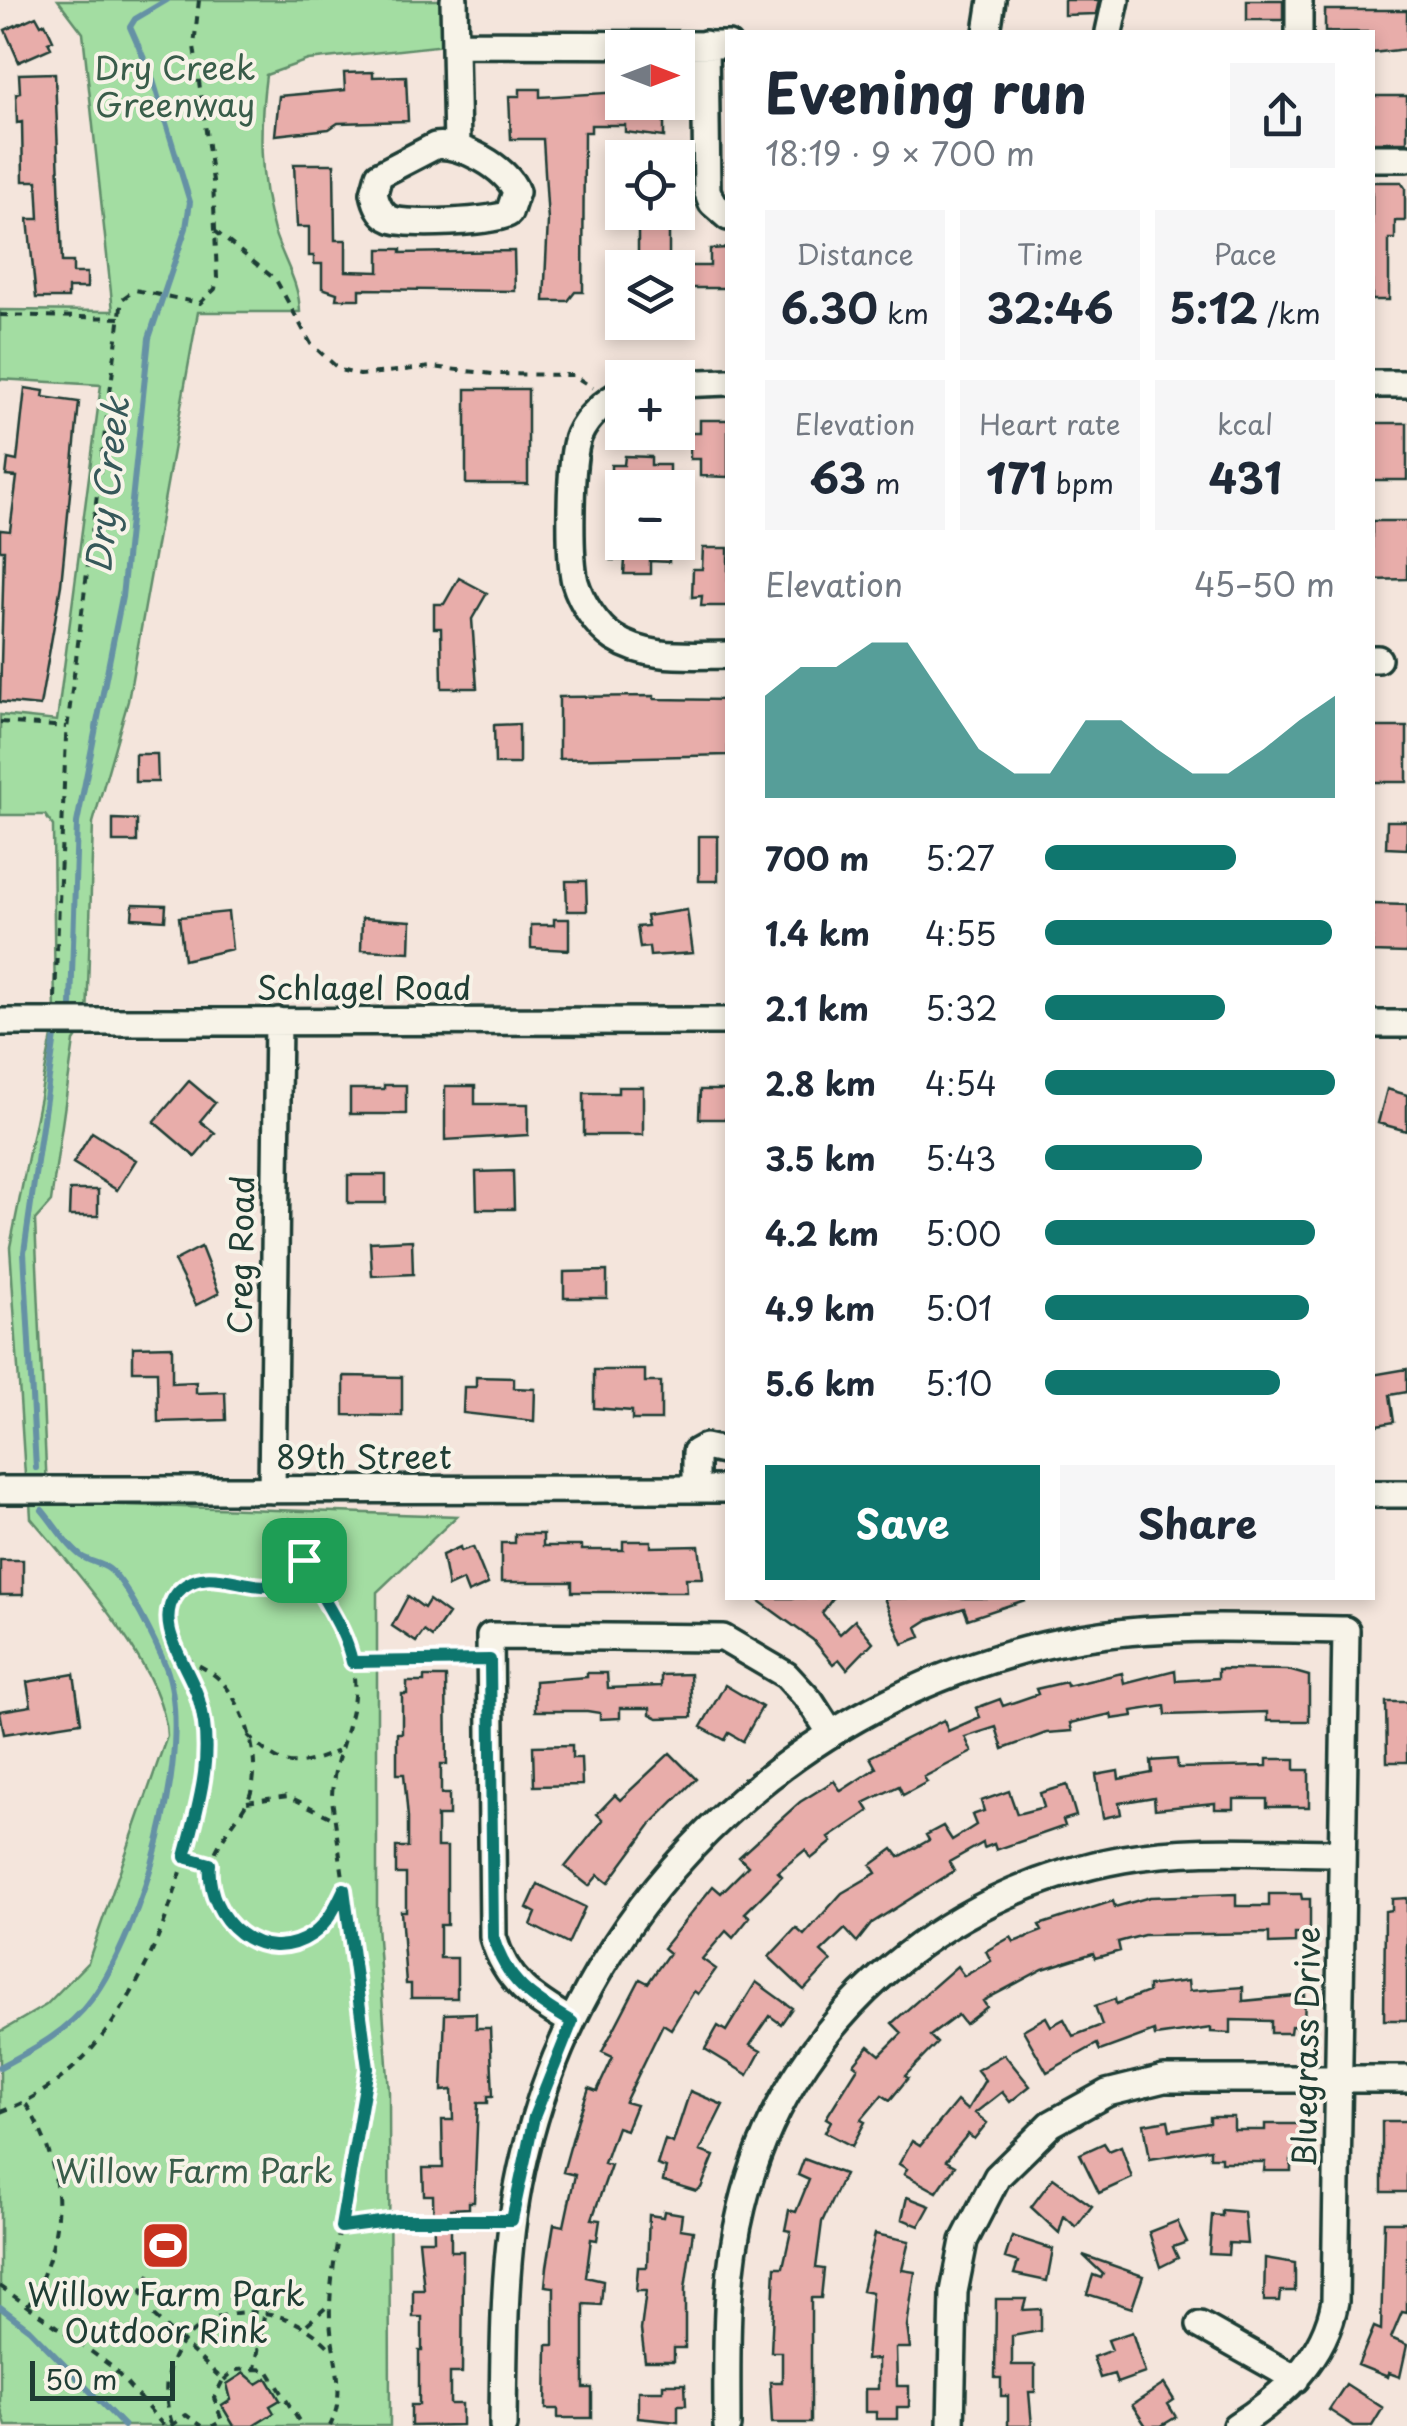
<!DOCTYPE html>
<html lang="en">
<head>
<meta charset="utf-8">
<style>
  :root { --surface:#fff; --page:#f6f6f7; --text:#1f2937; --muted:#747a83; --accent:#0f766e }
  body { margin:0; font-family:"Playpen Sans",sans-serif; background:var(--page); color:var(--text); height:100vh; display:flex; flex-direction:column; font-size:38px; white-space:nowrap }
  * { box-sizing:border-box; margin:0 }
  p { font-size:32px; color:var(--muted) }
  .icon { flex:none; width:55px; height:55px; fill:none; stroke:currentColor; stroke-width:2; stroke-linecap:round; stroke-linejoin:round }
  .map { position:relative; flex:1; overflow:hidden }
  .panel { position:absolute; left:725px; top:30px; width:650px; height:1570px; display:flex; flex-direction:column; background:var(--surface); border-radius:0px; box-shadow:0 5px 15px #0003 }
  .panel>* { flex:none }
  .needle { width:65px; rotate:90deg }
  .fabs { position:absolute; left:605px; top:30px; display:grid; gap:20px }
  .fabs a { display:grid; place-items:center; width:90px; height:90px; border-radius:0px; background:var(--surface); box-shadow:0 5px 15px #0003; font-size:50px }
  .scale { position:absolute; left:30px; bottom:25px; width:145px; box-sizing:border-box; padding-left:10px; border:5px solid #1f3d34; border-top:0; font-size:28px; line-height:35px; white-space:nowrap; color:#1f3d34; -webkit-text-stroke:8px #f7f3e8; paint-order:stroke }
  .pin { position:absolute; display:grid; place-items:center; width:85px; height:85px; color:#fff; margin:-42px; border-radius:20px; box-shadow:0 5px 15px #0006 }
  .round { display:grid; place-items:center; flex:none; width:105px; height:105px; border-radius:0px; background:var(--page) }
  .headline { display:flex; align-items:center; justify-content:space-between; height:170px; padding:0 40px }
  h1 { font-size:55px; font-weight:700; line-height:75px }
  .metrics { display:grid; grid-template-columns:repeat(3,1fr); gap:15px; height:170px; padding:10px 40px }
  .metrics div { display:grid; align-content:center; border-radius:0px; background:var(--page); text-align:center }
  .metrics b { font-size:42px; font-weight:700 }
  .metrics small { font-size:28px; font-weight:400 }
  .metrics p { font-size:28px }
  .chart { height:280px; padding:20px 40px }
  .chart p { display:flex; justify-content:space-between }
  .chart svg { width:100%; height:180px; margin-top:10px; fill:var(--accent); opacity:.7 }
  .button { display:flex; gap:20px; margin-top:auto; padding:20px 40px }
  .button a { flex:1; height:115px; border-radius:0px; background:var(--accent); color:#fff; font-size:40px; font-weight:700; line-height:115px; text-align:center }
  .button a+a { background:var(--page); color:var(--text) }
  ul { padding:0 40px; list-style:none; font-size:32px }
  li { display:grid; grid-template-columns:160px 120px 1fr; align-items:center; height:75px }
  li i { height:25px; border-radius:12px; background:var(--accent) }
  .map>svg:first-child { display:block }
</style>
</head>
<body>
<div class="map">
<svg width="1407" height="2426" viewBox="0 0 1407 2426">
  <rect width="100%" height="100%" fill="#f4e5dc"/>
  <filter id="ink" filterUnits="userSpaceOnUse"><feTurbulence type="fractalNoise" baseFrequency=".01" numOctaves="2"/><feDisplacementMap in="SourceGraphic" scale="20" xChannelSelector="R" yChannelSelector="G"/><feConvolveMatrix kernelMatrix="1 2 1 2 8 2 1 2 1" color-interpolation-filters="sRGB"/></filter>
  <g filter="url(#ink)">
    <path fill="#a3dda2" stroke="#618d6b" stroke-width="2.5" d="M58,0H454L455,44L308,60L266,75C259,128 259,178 274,231C283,260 299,281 300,312H198L128,701L93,823L87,1022L74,1041L51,1202L35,1220L47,1490H26L10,1247L55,1022L53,826L45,815H0V715L57,721L101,385L0,379V310L113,311L83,33Z
      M30,1502L457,1516L377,1592V1925L389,2092L390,2426H6L0,2405V2032L46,2005L88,1962L167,1736C165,1669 74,1569 31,1518Z"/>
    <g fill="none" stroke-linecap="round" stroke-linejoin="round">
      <path stroke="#6591a5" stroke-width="6" d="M71,1005L77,823L122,597L149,338L186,228L190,202L152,77L130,27L135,19L167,0
        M36,1468L24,1252L55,1036
        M0,2067C34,2049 67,2032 91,2000C142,1931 196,1749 166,1667C157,1645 127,1582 109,1569C101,1563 90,1562 81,1556C66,1545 54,1524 42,1510
        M0,2307L29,2329L124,2426"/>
    </g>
    <path fill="#e8adaa" stroke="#1f3d34" stroke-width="2.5" d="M1064,0H1099L1096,14L1064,15Z
      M1247,0H1283V20H1247Z
      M1325,10H1407V49L1372,53V32H1325Z
      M36,16L41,25L45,23L53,40L48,42L51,48L19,62L5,30Z
      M373,72V77L406,76L408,121L338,123L329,129L275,135L279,96L345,90L344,73Z
      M55,73L62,262H73V273H87V288H68V298H36L28,219H39L37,181H23L22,122L17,123L16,93L20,92L19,74Z
      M520,89H540V97L622,92V102H664V137L625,132V125H591V132H584L583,292H575L568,301H544L548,221L543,139H511L509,96H520Z
      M1372,96H1407V142H1372Z
      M294,164H334L335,240H346V271L379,272V249H401V253L514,251L515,291L360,289V299H336L337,293L322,288V264H314V256H309V227H297Z
      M1372,182H1401L1405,188V221H1395V239H1389V300H1372Z
      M638,212H669V268H648V255H638Z
      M727,248L728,288H678V266H710V249Z
      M25,388L44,391L43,397L79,402L61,585L40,706L0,702L4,550H0V530L10,531L17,477L6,476L8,459L17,461Z
      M466,389H528V484H466Z
      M700,420H728V477L700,476V459H690V433H700Z
      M1372,423H1407V480H1372Z
      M625,456L651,457V465H669V487L611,485V465H624Z
      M1372,521H1407V579L1372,580Z
      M611,542H669V562L650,561V574H624L625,560H611Z
      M703,548H728V606H701L702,596L692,597L693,569H702Z
      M459,578L487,593L472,619L477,688H442L441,628H434V604H444Z
      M654,696V699L728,700V755L559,759V697Z
      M519,724V764H495L494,725Z
      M1372,727H1407V782H1372Z
      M135,754H157L158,782H135Z
      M113,819L137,820V842H113Z
      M1387,821H1407V849L1386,848Z
      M699,836H718V881H699Z
      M566,881H586L587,911H567Z
      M133,904L166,905L165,920L132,918Z
      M1372,904L1407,905V953L1372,952Z
      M687,910L693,953L650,956L649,947L640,948L637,927L648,926L646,916Z
      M228,912L232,949L184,960L179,917Z
      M362,918L411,921L410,952L361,950Z
      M554,919H569V950L531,948V925H554Z
      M189,1081L215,1103L200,1121L215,1133L195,1157L154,1122Z
      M384,1085H406V1114H350V1089H384Z
      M445,1086H475V1104H528V1135L445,1140Z
      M618,1087H643V1135H584V1093H618Z
      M1387,1089L1407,1095V1131L1378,1123Z
      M700,1090H728V1119H699Z
      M92,1132L136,1160L117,1190L73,1163Z
      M513,1171L514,1209H477L476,1172Z
      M348,1175H386V1203H348Z
      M70,1190H98V1216H69Z
      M412,1240L413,1274L372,1276L370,1242Z
      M201,1247L219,1293L196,1305L174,1261Z
      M607,1271V1298H564V1272Z
      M172,1346V1383L196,1382V1393L225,1392L226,1420L158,1422L157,1371H133V1347Z
      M1407,1369V1392L1390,1395L1394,1422L1372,1426V1375Z
      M594,1370H645V1382H661V1420H632V1411L594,1408Z
      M344,1376L402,1377V1416L344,1415Z
      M476,1377L514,1378V1388L535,1389L534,1421L463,1413L464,1387H476Z
      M515,1534H543V1546H582V1550H623V1541H651V1547L699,1546L703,1578H686L687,1592H572V1582H501V1543H515Z
      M460,1547L461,1551L473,1547L488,1584L468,1593L463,1580L448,1587L442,1555Z
      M0,1560H23V1595H0Z
      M408,1596L424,1608L429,1600L448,1614L432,1637L424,1631L416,1642L392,1626Z
      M755,1598H833L822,1613L840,1634L855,1620L873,1642L847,1669L839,1659L833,1664L813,1640Z
      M884,1598H1025V1600L968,1619L964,1608L928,1620L917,1627L921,1637L903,1644Z
      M1218,1669L1288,1670L1309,1676V1721H1267V1712L1166,1715L1165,1706L1132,1711L1133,1716L1112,1719L1111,1714L1070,1723L1072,1731L1046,1733L1003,1749L996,1727L965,1737L972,1752L924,1777L927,1782L903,1795L899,1786L864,1803L869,1811L829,1838L832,1842L811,1859L805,1850L778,1872L782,1876L745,1913L750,1917L733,1938L726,1931L702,1959L716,1969L698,1994L694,1991L671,2029L663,2024L625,2102L636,2105L626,2130L617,2127L604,2163L611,2165L592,2219L600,2220L597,2240L591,2239L586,2277L603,2281L601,2305L584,2304V2388H592V2418H558V2409H546L547,2345H554V2287L545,2286L547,2267L554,2224L564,2226L575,2175L563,2172L578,2119L589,2088L597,2091L613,2057L602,2052L640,1979L648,1983L669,1953L663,1948L713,1886L721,1893L748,1866L739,1857L800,1802L834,1781L841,1791L876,1768L870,1757L944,1720L948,1731L980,1717L976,1708L1000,1699L1003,1706L1038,1694L1036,1689L1066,1682L1067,1686L1122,1673L1124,1683L1175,1670L1176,1681L1218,1678Z
      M587,1673H607L608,1688L661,1686V1675L690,1674L692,1717L658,1718L650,1714V1708H620V1718L600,1719V1713L587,1711H535V1681L587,1677Z
      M74,1674L81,1722L4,1734L0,1711L31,1706L27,1682Z
      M424,1677H446L447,1764H441V1794H449V1816H437V1847H447V1925H440V1958H457V1998H411V1984H406L401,1911H406V1874H396V1847H408V1818L404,1774H397V1733H402V1694H407V1682H424Z
      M725,1685L762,1707L743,1741L729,1733L725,1740L701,1727Z
      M1386,1702H1407V1762H1387Z
      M572,1745V1758H581L582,1785L534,1786L533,1746Z
      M670,1753L696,1779L653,1822L608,1883L598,1875L589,1886L565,1867L603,1820L597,1814L615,1795L620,1800Z
      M1177,1759L1178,1768L1267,1766V1759H1295V1770H1309V1807H1267V1799H1234V1809H1215V1803L1155,1809L1154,1797L1119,1803L1121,1814L1103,1818L1096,1775L1118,1771L1119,1779L1152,1773L1151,1761Z
      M1067,1785L1076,1816L1063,1820L1065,1826L996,1850L994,1844L984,1848L983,1843L949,1862L954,1871L872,1923L857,1942L845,1929L821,1952L831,1961L804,1990L769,1957L796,1928L804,1935L842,1893L876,1873L871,1865L893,1849L899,1857L929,1840L926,1835L943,1826L952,1840L976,1825L972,1815L984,1811L981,1801L1009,1791L1017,1814L1044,1807L1040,1793Z
      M538,1884L585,1907L568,1944L531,1925L536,1913L527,1908Z
      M1236,1894V1906H1269V1894H1301L1302,1899H1310V1934H1295V1943L1269,1944V1933L1144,1935L1118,1942L1120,1951L1095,1958L1093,1953L1043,1969L983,2001L987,2007L965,2024L958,2015L930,2036L937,2043L905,2076L908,2078L890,2100L882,2095L861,2120L865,2122L852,2146L825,2132L831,2121L826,2118L858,2067L854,2064L869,2046L880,2055L902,2033L892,2023L957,1966L964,1976L991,1961L986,1951L1011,1937L1014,1942L1042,1931L1039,1925L1113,1901L1115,1907L1150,1897Z
      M1407,1898V2020H1384L1385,1911L1392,1910V1899Z
      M1188,1981L1189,1991L1243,1987V2001L1305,1995L1304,2027L1291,2026L1290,2033H1271V2021L1231,2020V2033L1211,2032V2028L1155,2036L1154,2031L1100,2051L1097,2044L1047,2072L1023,2030L1046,2017L1051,2026L1064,2019L1073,2036L1102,2025L1095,2006L1115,1999L1116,2004L1148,1992V1986Z
      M756,1982L792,2008L781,2024L770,2016L750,2045L761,2051L748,2075L705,2049L718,2026L726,2031Z
      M476,2013V2028H490L493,2096H488V2103H478L474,2202H469V2208L451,2209V2251H463V2271L462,2373H450V2404H462V2425L411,2426V2405H419V2351H422V2317H413V2290H424L419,2240H434L433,2195H424L423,2168H443L442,2120H453L452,2090L442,2091L445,2014Z
      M1004,2054L1030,2086L1010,2102L1002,2092L975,2113L987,2123L974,2139L968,2134L946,2161L955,2166L937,2192L904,2174L907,2169L899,2164L912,2141L920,2146L957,2101L967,2110L985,2080L977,2070Z
      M690,2091L723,2105L700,2151L714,2156L701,2188L696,2191L663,2181L666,2168L657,2165L665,2140L673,2143Z
      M1210,2117H1234V2130H1265V2124H1306L1305,2161L1291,2160V2171H1264L1265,2162H1221V2157H1210V2149L1150,2159L1144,2124L1168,2120L1170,2130L1210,2123Z
      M1382,2121H1407V2192H1382Z
      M1104,2143L1109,2151L1121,2146L1132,2178L1099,2193L1080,2154Z
      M804,2159L844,2174L822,2222L816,2268L824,2269L821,2298H811V2423H772L770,2382H782V2352H771L775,2267H783L791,2231L785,2230L789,2210L796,2212L809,2180L798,2175Z
      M1053,2178L1092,2206L1076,2227L1064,2216L1059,2233L1031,2207Z
      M907,2197L930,2206L919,2226L902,2219Z
      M1222,2210L1244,2212L1247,2244L1229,2243L1228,2255L1209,2254L1212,2215L1222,2216Z
      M664,2211L682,2214L680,2229L693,2231L685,2289V2348H674V2361H645L641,2330L646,2291H636L638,2267H647L649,2215L663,2217Z
      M1177,2221L1187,2242L1173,2247L1178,2258L1160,2267L1149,2232Z
      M1384,2222H1407V2313L1402,2312L1391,2338L1407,2345L1400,2377L1389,2373L1388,2377L1358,2365L1374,2327L1381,2330Z
      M875,2234L909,2241L902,2270L915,2272L907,2326L910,2348H896L897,2386H909V2407H897V2419H876V2412H865V2389H878V2359L866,2360L872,2292L862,2290Z
      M1012,2236L1053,2249L1047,2281L1014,2274L1018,2262L1005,2258Z
      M1083,2255L1143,2276L1132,2308L1087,2294L1093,2275L1101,2278L1103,2274Z
      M1265,2258L1295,2263V2291H1281L1280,2301H1264Z
      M996,2299H1026L1023,2310L1041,2309V2331L1012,2336V2365H1035V2392H1029L1032,2426H1008V2396H1001V2378H995Z
      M1132,2332L1145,2373L1117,2383L1114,2374L1100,2378L1093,2357L1112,2350L1108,2340Z
      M244,2373L257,2384L267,2378L280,2400L270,2406L274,2413L253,2426H234L222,2406L231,2400L227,2384Z
      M663,2384H685L686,2405H678V2422L638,2418V2391H663Z
      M1164,2384L1174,2400L1168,2404L1176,2417L1161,2426H1146L1132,2405Z
      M1346,2384L1383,2408L1372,2426H1354L1329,2410Z"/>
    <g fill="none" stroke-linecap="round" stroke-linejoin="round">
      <defs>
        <path id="minor" d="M454,0L457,146
          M1299,0V32
          M987,32L992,0
          M1109,32L1116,0
          M455,44L728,45
          M705,44L707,190L712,203L728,217
          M435,146C460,142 508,168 516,192L509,213C497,222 406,226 391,219C381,215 376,203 374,193L379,175Z
          M1372,158H1407
          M678,384L728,382
          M1372,384H1407
          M622,393C605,401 587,417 579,435C569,457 569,558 575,582C581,602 597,627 614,638C648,660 690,655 728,655
          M1372,659H1378
          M0,1022L728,1021
          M1372,1024H1407
          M696,1488V1452L705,1447L728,1452
          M0,1490L728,1489
          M272,1490L278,1021
          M1372,1494H1407
          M572,2022C533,1999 506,1982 493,1937L490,1636L723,1638L786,1675L810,1701L830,1732
          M1200,2325L1296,2379
          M503,2426C504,2334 503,2245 525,2155C588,1888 812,1685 1081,1638C1168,1623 1258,1629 1346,1630L1335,2301C1325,2358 1283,2396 1236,2426
          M727,2426C727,2352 724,2279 742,2207C786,2024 940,1892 1123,1859C1194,1846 1270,1853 1342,1853
          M951,2426L954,2292L964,2241L997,2177L1051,2124L1107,2093L1164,2079H1407"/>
      </defs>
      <use href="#minor" stroke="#1f3d34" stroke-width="32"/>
      <path stroke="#1f3d34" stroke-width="4" stroke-dasharray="8 8" stroke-linecap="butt" d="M215,231L276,280L311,344L340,370L360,375L432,367L493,374L573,375L593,388
        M0,315L120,318
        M0,722L67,727
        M55,998L66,737L122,299L135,290L200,303L215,289L217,278L213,181L194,46L199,0
        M287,1582L316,1591L305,1562
        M316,1591C346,1630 364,1672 349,1722C342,1749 332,1770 332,1799L368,2056C368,2140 333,2222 330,2306C328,2351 350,2386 330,2426
        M185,1658C196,1664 209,1670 219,1679C246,1705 266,1769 246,1804C233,1825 219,1840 210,1865L186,1857
        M352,1662L467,1660
        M248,1735C283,1770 294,1769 338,1751
        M247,1802L288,1796L334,1819
        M210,1865C205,1923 266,1974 317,1931C329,1921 336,1906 343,1892
        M26,2104C68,2172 67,2236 28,2306
        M0,2112C113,2073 164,1942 191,1835C200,1801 210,1766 206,1730C201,1693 159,1631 173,1601C199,1543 296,1628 305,1554L286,1513
        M341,2227L397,2220H491
        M150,2274L142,2291L145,2308L223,2380L214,2398L222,2421L213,2426
        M0,2286L111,2366L164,2426
        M307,2324L330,2304
        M255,2369L268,2370L302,2426
        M224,2380L235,2370L255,2369L265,2310
        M172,2423C139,2326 255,2273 328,2346
        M171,2426L186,2415L202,2426"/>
      <use href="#minor" stroke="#f7f3e8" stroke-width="25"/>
    </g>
  </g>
  <g fill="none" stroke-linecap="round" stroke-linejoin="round" filter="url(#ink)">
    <defs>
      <path id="route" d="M304,1560C318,1596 344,1623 352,1662L490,1660L493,1937C506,1982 533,1999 572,2022L534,2117L512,2220H396L341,2227L368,2068L344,1889C336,1906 328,1923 313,1934C261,1970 205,1919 210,1864L185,1857C199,1804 215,1754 199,1700C191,1669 151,1625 177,1593C213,1550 278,1621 304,1560Z"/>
    </defs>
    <use href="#route" stroke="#fff" stroke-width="20"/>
    <use href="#route" stroke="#0f766e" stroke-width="12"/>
  </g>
  <defs>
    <symbol id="stadium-square" viewBox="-11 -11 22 22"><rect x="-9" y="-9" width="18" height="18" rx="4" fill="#c8321e" stroke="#f7f3e8"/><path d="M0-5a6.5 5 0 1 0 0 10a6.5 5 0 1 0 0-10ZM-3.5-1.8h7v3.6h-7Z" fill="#fff"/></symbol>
  </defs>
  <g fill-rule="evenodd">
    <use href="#stadium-square" x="138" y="2218" width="55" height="55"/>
  </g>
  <g text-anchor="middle" stroke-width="8" stroke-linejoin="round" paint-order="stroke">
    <g font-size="32" fill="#395d4a" stroke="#f7f3e8">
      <text x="175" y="80">Dry Creek<tspan x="175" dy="37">Greenway</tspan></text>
      <text x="194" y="2183">Willow Farm Park</text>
    </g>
    <g font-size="32" fill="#1f3d34" stroke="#f7f3e8">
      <text x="364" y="1000">Schlagel Road</text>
      <text transform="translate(242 1255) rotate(-89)" y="11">Creg Road</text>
      <text x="364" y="1469">89th Street</text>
      <text transform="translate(1307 2047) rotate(-89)" y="11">Bluegrass Drive</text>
    </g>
    <g font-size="32" fill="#1f3d34" stroke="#f7f3e8">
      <text x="166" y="2306">Willow Farm Park<tspan x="166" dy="37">Outdoor Rink</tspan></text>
    </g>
    <g font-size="35" font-style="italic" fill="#36595a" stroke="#f7f3e8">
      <text transform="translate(108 485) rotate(-84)" y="12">Dry Creek</text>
    </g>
  </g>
</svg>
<div class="fabs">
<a><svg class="needle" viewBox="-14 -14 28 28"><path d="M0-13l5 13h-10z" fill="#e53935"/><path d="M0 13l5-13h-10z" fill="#747a83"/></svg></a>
<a><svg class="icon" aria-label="locate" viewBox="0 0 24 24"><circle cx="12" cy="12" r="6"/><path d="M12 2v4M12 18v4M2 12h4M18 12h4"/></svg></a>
<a><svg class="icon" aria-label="layers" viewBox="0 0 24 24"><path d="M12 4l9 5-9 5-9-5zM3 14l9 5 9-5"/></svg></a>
<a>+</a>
<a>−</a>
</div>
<div class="scale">50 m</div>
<div class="pin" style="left:304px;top:1560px;background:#1e9e55"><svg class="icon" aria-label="arrive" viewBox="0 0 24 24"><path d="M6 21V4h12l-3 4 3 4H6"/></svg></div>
<section class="panel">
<div class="headline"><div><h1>Evening run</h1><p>18:19 · 9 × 700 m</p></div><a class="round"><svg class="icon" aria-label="share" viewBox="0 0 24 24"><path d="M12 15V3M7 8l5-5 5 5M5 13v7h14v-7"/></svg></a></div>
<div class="metrics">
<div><p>Distance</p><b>6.30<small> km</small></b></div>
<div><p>Time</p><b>32:46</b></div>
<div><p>Pace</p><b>5:12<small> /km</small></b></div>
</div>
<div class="metrics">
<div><p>Elevation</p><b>63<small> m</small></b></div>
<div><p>Heart rate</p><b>171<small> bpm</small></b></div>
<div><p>kcal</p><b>431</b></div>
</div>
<div class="chart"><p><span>Elevation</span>45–50 m</p>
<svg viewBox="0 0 160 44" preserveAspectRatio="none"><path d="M0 44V19L10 12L20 12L30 6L40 6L50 19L60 32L70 38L80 38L90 25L100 25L110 32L120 38L130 38L140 32L150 25L160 19V44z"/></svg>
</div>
<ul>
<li><b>700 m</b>5:27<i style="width:66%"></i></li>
<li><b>1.4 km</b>4:55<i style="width:99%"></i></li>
<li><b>2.1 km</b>5:32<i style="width:62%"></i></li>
<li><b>2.8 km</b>4:54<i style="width:100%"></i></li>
<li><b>3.5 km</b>5:43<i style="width:54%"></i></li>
<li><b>4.2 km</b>5:00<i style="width:93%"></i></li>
<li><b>4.9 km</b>5:01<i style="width:91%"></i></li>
<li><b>5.6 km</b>5:10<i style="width:81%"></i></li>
</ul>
<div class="button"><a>Save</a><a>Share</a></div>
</section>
</div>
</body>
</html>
